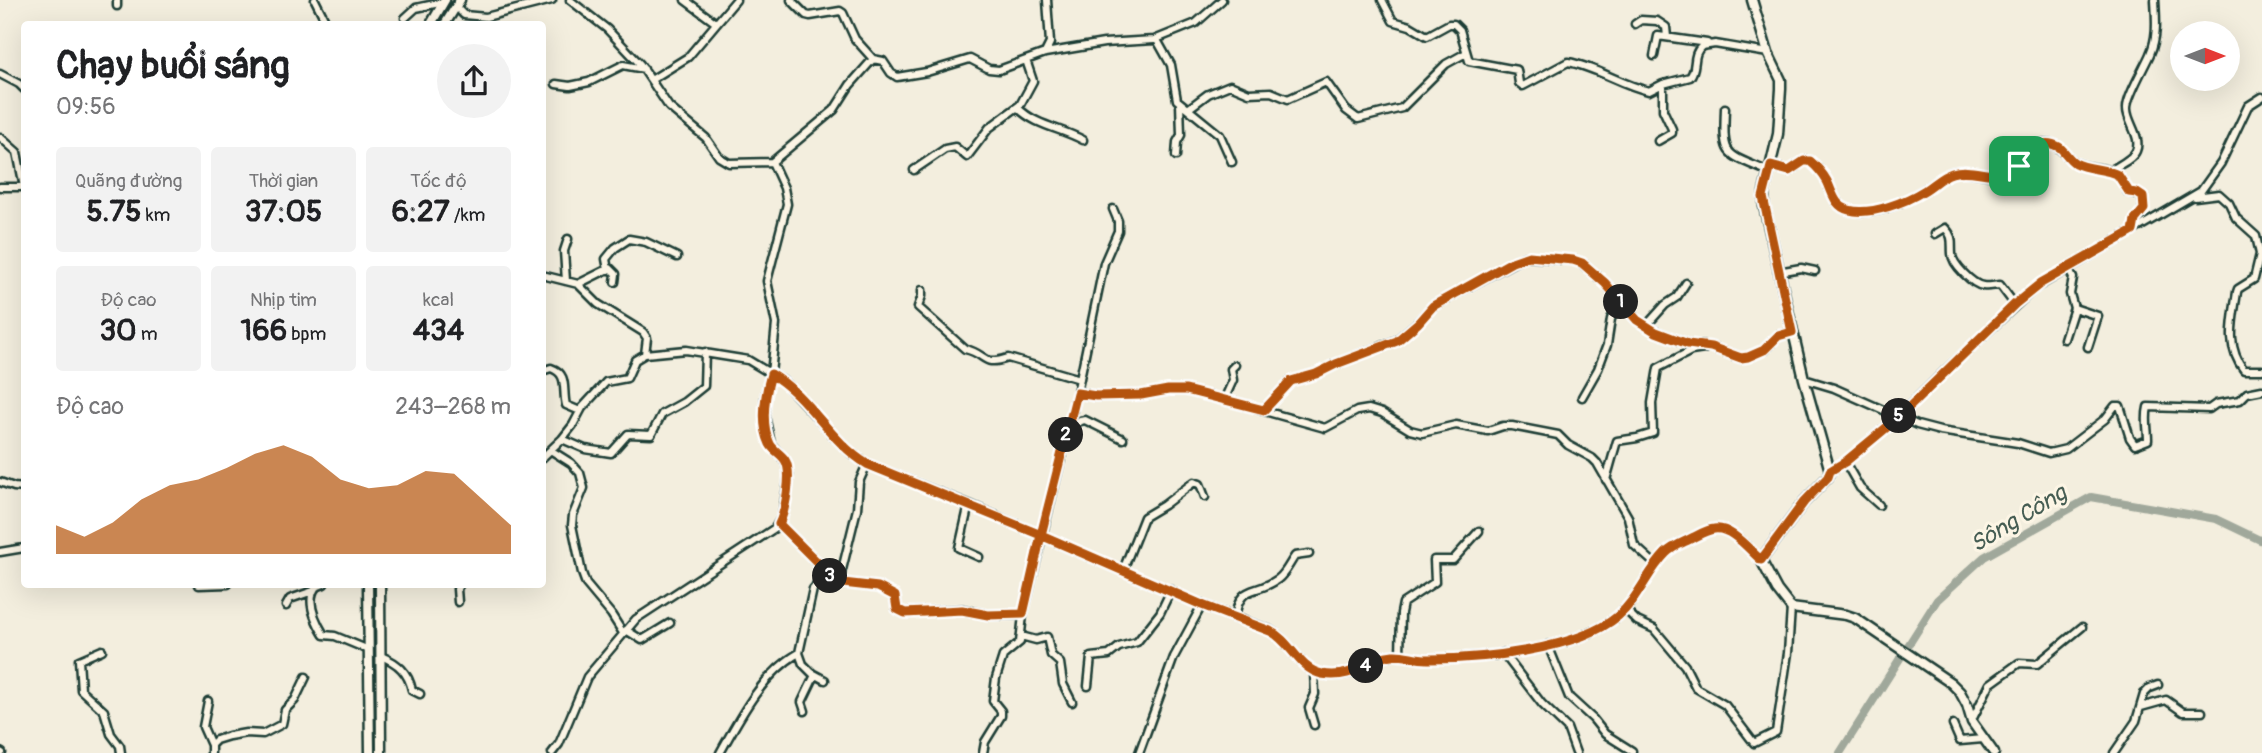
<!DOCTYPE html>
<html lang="vi">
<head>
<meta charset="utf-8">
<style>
  :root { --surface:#fff; --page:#f2f2f2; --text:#202124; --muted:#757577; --accent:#b45309 }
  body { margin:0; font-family:Pangolin,sans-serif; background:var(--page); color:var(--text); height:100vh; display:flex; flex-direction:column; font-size:26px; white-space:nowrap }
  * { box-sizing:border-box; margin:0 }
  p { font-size:23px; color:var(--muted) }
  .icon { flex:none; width:38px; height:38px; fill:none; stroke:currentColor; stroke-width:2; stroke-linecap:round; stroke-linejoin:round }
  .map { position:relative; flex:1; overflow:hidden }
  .details { position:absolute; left:21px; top:21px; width:525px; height:567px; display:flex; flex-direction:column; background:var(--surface); border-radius:7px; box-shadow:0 7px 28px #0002 }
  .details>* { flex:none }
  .needle { width:46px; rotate:90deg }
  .buttons { position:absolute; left:2170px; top:21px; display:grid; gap:14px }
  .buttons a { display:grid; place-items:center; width:70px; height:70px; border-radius:50%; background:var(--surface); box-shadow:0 7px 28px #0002; font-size:35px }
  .pin { position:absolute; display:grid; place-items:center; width:60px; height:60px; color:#fff; margin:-30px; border-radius:14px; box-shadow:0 4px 10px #0006 }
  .km { position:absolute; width:35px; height:35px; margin:-18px; border-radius:50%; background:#222; color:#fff; font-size:19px; line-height:35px; text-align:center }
  .round { display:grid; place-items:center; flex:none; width:74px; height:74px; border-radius:37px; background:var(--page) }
  .summary { display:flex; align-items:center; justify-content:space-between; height:119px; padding:0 35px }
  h1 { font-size:38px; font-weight:700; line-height:52px }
  .stats { display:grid; grid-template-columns:repeat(3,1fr); gap:10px; height:119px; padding:7px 35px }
  .stats div { display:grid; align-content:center; border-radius:7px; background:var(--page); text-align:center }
  .stats b { font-size:30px; font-weight:700 }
  .stats small { font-size:19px; font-weight:400 }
  .stats p { font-size:19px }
  .chart { height:196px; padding:14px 35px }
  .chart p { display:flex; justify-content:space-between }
  .chart svg { width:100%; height:126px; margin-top:7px; fill:var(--accent); opacity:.7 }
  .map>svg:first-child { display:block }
</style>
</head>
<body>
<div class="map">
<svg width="2262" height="753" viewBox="0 0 2262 753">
  <rect width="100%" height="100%" fill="#f3eede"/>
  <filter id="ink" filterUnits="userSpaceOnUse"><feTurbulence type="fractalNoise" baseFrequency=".0143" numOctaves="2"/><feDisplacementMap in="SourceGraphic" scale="14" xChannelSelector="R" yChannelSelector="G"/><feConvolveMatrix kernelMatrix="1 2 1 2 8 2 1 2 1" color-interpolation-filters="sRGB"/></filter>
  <g filter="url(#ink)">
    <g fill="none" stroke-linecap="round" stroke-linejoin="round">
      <path stroke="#a0a89b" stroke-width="8" d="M1840,753L1937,600L1984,557L2091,497L2216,519L2262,541"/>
      <defs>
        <path id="minor" d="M117,0V6
          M315,0L327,24
          M570,0L607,29L640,64L669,107L706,138L719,157L729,163L772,162L834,110L850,85L873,59L883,61L891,73L897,77L927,72L970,59L989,69L999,70L1045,53L1104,43L1154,40L1196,23L1222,0
          M685,0L716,23
          M791,0L806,15L810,16L840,11L843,13L855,39L873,59
          M1382,0L1393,21L1410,26L1427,36L1449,24H1454L1460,30L1469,61L1517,70L1519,83L1523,86L1568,62C1597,67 1621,85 1649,91L1663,84L1690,77C1698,68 1691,55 1702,46L1715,44L1768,53
          M456,7L464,15L486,17L552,0
          M405,18L416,8L444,2
          M1635,24L1641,20L1657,21L1666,27L1667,37
          M1157,40L1171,65L1177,100L1220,135L1232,162
          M1045,53L1050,43L1047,0
          M1654,56L1658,36L1707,43
          M0,74L19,84L24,89
          M651,80L688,57L736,0
          M556,84L570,86L589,82L623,65L644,69
          M1018,108C1036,126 1061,128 1083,140
          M1725,108C1723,159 1724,152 1769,172
          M1188,109L1208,94L1230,85L1249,93L1271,92L1288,99L1326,82L1346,110L1358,119L1402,108L1446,64L1466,53
          M0,137L17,152L24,187
          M1658,141L1672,133V129L1663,110V84
          M1176,156L1177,142L1181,135L1180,103
          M1771,166L1789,171L1804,161H1810C1816,166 1823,174 1827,181C1833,193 1834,205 1848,210C1873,217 1904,203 1924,190C1934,184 1941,177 1951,173C1969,167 1987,179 2004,175C2021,170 2024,150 2040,144C2055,137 2065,157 2076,163C2088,169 2105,166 2117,174C2122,178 2125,186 2128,192L2140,195C2150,209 2135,217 2133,231
          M914,170L945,149L955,147L967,157L989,128L1020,105L1033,81L1026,60
          M2110,171C2117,166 2132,160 2136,151C2142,137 2127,122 2127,109C2126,98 2145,66 2150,54C2158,36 2156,19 2155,0
          M0,187H24
          M2195,197L2219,194L2229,203L2236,218L2256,236L2260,254L2254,279L2238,289L2237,292C2233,320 2225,346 2244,370H2262
          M1935,234L1945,228C1954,237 1951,243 1952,254C1952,264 1973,285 1983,286C1989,287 1995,285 2000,285L2015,305
          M608,270L606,259L615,248L629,239L646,242L677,257
          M1778,272L1801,268L1815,271
          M542,275L578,284L598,304L643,332L647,338L645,354
          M566,281L564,251L568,239
          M578,284L610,268L616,274L615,282
          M922,290V296L918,307L965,349C988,354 981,367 1008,358L1080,379
          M2074,308L2098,316L2088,347
          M1646,326L1665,305L1677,297L1686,283
          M2064,339L2074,308L2070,294L2073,278L2068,268
          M542,371L551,368C569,374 562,390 566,405L580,411
          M1804,379L1834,388L1917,425L1940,431L2018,443L2049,453L2066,449L2105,419L2115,406H2120L2130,438L2135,445L2148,440C2148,429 2145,419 2148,407L2209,409L2216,404L2240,400L2247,393L2262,390
          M1077,393L1096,396L1141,395L1168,390H1186L1264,410L1291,381L1316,374L1336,364L1397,340L1417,323L1433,306L1524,257L1573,260L1582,263L1605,283L1637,320L1659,333L1688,344L1711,347L1741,358L1748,357L1764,350L1778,336L1792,332
          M1582,397L1598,369L1607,345L1611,319L1620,301
          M1224,400L1233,380L1231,369L1235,365
          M1261,410L1325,428L1357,411L1369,409L1382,413L1410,430L1422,433L1456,425L1488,431L1503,426H1512L1558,435L1568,445L1592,458L1597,463L1628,517L1634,545L1656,565
          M1068,430L1080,421L1085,420L1123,439
          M562,439L585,449L611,453L628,434L651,435L662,414L684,402L704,386L705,352
          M552,451L571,463L580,473L584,488L573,515L572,525L582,573L586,584L611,614L623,633
          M542,458L562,439L573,425L582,408L606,382L627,378L635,360L645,354L686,350L748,360L783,381L835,437L852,454L867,464L969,504L1202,605L1270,630C1291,641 1298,669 1322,674C1356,681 1367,657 1393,655C1405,654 1417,660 1430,659C1481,659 1578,650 1618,616C1639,598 1647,571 1666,553C1674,545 1685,542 1694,537C1700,534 1707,530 1714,529C1731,526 1749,550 1761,560
          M1845,462L1860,488L1879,505
          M1830,471L1845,462L1897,418L1947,369L2035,288L2201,191L2221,163L2248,106L2262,97
          M1606,480L1617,441L1637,438L1653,433L1652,403L1658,368L1691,351L1704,349
          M0,482L14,487L24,488
          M969,504L959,548L979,557
          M779,524L834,579L843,583L878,587L895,596L897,609L905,613L963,609L988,615H1023
          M0,552L24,548
          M1123,570L1144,517L1164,505L1194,482L1200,484L1205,497
          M839,582L857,509L859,482L867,464
          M324,584L316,587C305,601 316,622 324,635L335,636L369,650
          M199,585L228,584
          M458,602L457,589L460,584
          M286,606L290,599L313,591
          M1625,609L1637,621L1654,629L1685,666L1696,688L1725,705L1754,743L1776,732L1788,653L1791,608
          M1235,618C1240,582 1255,596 1278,579C1286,573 1289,564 1295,556L1309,554
          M626,630L642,640L670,623
          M1021,636L1036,640L1047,637L1051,655L1060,663L1063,684L1072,702
          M1548,645L1569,697L1593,719L1605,734L1632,751
          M102,650L79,660L81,690L104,711L111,734L120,746L121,753
          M1503,653L1542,704L1567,728L1576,753
          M1400,655L1401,613L1403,603L1435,582L1434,560H1453L1479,531
          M381,656C398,663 408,672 412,690L420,694
          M825,680L812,673L803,664L799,653L813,589L827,573
          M1088,686L1091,657L1109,655L1119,647L1137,642L1160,613L1171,590
          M208,701L203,727L211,745
          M2141,707L2166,700L2183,712H2202
          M805,711L802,702L815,675
          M1972,720L1990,684L2019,663L2037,664L2082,627
          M1314,725L1309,708L1315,694L1314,671
          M1953,725L1960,741L1983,739
          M0,752L2,753
          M211,753V745L216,740L229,736L246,733L263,734L282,724L285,710L295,700L306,677
          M552,753L559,744L587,677L636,619L775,528L782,517L789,475L786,462L771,444L765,416V398L771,374L776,324L767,281L787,204L784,188L772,162
          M720,753C740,717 762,674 799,653
          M983,753L985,742L1001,716V711L993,701L996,678L1003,656L1020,642L1023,615L1077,393L1104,263L1118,231V221L1113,209
          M1139,753L1174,657L1202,605
          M2114,753L2136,721L2144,694L2150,688L2158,685"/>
        <path id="major" d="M1752,0L1768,53L1781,80V89L1778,134L1764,192V206L1804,379L1830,471L1828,477L1804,502L1761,560L1777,590L1791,608L1846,615L1855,618L1951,683L1960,692L1967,705L1972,722L1994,753
          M431,24L445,0
          M445,24L460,0
          M368,584L370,753
          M380,584L381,753"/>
      </defs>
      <use href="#minor" stroke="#1f3d34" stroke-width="11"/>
      <use href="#major" stroke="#1f3d34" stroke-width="13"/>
      <use href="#minor" stroke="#fcf5e5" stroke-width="6"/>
      <use href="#major" stroke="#fcf5e5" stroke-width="8"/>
    </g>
  </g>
  <g fill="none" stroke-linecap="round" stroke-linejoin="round" filter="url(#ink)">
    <defs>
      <path id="route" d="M2019,166C1999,185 1976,166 1952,173C1942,176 1934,184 1925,190C1906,202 1871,216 1849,210C1834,206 1833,193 1827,181C1823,174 1816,166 1810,161H1804L1789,171L1771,166L1763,197L1792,332L1778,336L1764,350L1748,357L1741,358L1711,347L1688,344L1656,332L1637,320L1605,283L1582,263L1573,260L1529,256L1512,262L1433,306L1418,323L1397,341L1336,364L1316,374L1291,381L1264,410L1186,390H1168L1141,395L1096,396L1077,393L1041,535L867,464C829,441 809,396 771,374C765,395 760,423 770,444C774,451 781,454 785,460C793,472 785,512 779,524L834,579L843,583L878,587L895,596L897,609L905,613L962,610L988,615L1023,614L1041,535L1202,605L1270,631C1291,641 1298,669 1322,674C1356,680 1367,657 1393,655C1405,654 1417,660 1430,659C1482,659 1578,650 1618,616C1639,598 1647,572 1666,553C1674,545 1685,542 1694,537C1700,534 1707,530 1714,529C1731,526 1749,550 1761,560L1804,502L1828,477L1830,471L1845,462L1898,418L2015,304L2041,283L2133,231L2135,220L2144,209L2143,197L2137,193L2129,192L2118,175C2105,168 2088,170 2075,163C2068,159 2065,151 2059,147C2039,136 2030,153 2019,166"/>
    </defs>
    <use href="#route" stroke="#fff" stroke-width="14"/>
    <use href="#route" stroke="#b45309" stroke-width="9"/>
  </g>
  <g text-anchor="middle" stroke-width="6" stroke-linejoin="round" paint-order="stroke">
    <g font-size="23" font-style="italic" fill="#465d53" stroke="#fcf5e5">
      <text transform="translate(2018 518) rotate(-31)" y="8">Sông Công</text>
    </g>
  </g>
</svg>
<div class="buttons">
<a><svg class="needle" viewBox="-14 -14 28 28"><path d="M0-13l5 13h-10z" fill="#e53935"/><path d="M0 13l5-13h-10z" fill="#757577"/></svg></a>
</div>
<div class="pin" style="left:2019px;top:166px;background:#1e9e55"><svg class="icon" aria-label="arrive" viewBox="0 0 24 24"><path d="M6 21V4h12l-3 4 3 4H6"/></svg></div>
<b class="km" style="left:1621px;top:302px">1</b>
<b class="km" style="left:1066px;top:435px">2</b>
<b class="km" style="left:830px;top:576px">3</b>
<b class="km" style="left:1366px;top:666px">4</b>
<b class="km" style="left:1899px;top:416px">5</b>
<section class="details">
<div class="summary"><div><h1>Chạy buổi sáng</h1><p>09:56</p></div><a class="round"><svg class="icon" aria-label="share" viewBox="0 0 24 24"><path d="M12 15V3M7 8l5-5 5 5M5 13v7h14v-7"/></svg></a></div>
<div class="stats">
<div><p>Quãng đường</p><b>5.75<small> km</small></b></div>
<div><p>Thời gian</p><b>37:05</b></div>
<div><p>Tốc độ</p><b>6:27<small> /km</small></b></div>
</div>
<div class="stats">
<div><p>Độ cao</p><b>30<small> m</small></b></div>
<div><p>Nhịp tim</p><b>166<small> bpm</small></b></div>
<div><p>kcal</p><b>434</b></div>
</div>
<div class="chart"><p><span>Độ cao</span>243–268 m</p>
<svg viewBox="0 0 160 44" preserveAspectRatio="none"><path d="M0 44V34L10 38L20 33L30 25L40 20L50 18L60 14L70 9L80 6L90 10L100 18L110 21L120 20L130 15L140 16L150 25L160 34V44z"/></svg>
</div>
</section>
</div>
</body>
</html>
